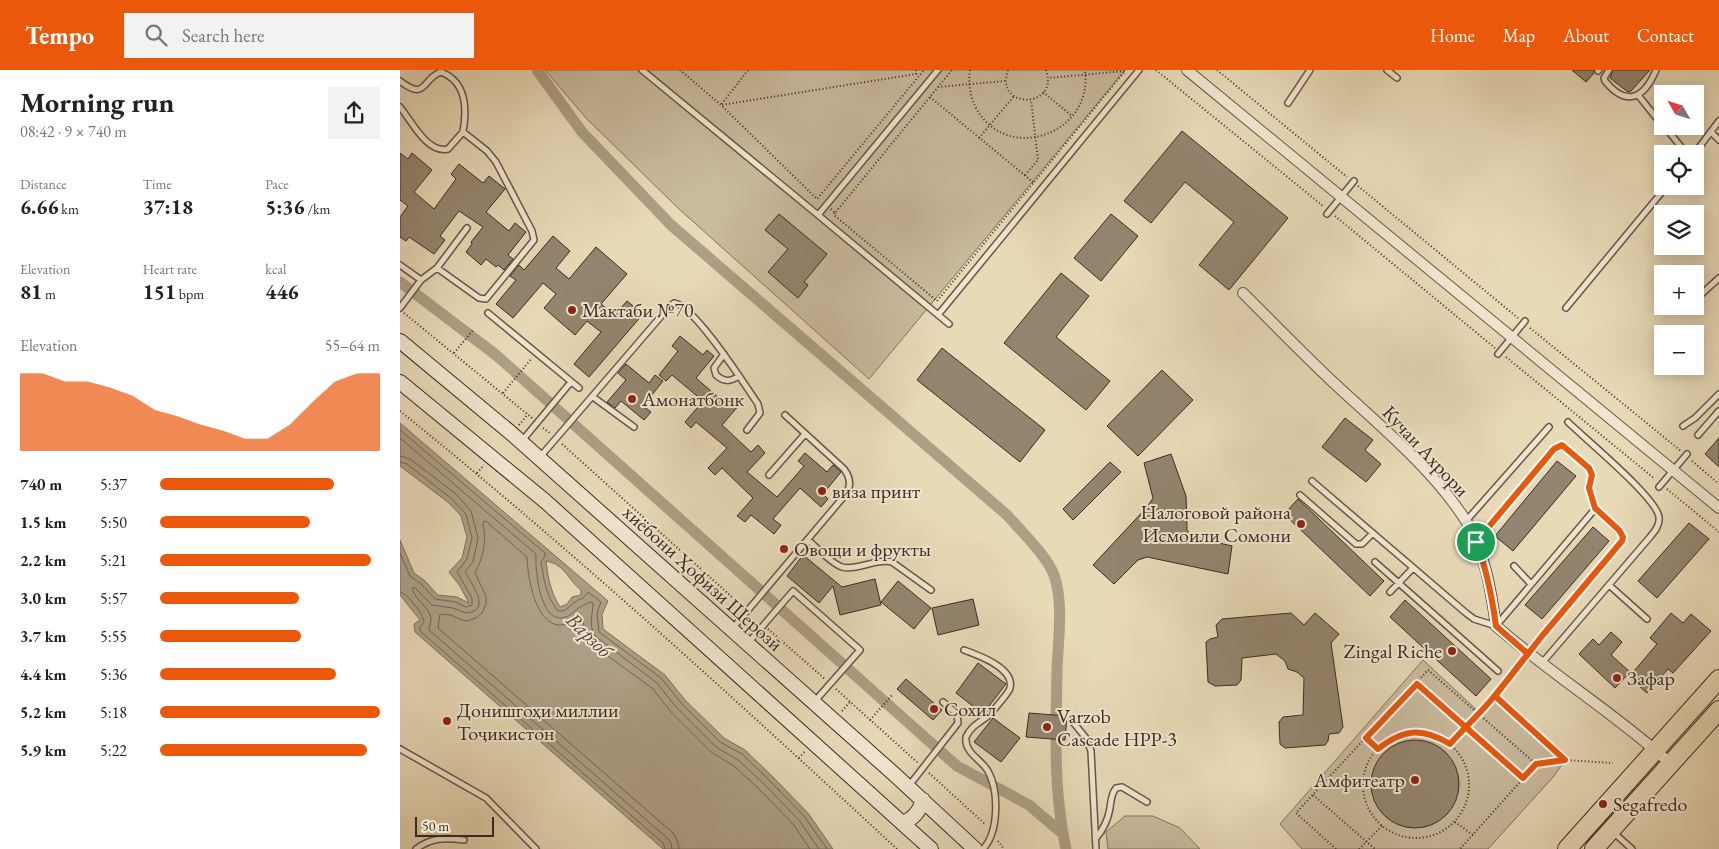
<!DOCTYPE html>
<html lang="en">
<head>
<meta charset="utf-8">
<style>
  :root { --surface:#fff; --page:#f2f2f2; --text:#222; --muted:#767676; --accent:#ea580c }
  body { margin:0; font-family:"EB Garamond",serif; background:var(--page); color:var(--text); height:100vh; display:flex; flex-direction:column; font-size:19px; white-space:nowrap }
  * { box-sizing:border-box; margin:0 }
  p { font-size:16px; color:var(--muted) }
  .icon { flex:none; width:28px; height:28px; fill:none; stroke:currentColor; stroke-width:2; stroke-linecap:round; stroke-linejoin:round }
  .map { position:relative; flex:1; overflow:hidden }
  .panel { display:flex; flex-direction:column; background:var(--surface); width:400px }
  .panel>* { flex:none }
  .needle { width:32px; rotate:309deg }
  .tools { position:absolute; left:1254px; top:15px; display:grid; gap:10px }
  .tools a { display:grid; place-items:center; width:50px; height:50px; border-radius:0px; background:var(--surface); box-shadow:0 2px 12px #0003; font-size:25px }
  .scale { position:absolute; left:15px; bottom:12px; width:79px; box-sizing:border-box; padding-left:5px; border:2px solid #3a2b23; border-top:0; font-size:14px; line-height:18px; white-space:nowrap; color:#3a2b23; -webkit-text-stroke:4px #f0e6d0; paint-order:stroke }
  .pin { position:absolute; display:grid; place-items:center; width:42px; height:42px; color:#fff; margin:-21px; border:2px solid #fff; border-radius:50%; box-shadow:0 1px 5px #0007 }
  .round { display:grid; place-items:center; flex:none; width:52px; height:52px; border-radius:0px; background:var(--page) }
  .overview { display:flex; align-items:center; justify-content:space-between; height:85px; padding:0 20px }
  h1 { font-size:28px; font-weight:700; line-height:38px }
  .stats { display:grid; grid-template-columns:repeat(3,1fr); gap:8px; height:85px; padding:5px 20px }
  .stats div { display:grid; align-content:center }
  .stats b { font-size:21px; font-weight:700 }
  .stats small { font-size:14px; font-weight:400 }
  .stats p { font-size:14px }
  .chart { height:140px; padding:10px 20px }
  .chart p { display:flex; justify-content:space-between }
  .chart svg { width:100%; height:90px; margin-top:5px; fill:var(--accent); opacity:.7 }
  ul { padding:0 20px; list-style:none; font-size:16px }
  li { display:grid; grid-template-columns:80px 60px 1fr; align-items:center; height:38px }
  li i { height:12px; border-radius:6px; background:var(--accent) }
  header { display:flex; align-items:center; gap:30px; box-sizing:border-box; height:70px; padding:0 25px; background:var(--accent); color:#fff }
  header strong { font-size:24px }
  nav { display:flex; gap:28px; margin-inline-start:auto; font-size:18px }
  .search { width:350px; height:45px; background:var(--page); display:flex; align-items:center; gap:12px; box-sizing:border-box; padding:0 18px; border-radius:0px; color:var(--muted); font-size:19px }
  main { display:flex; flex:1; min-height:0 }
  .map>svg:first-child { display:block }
</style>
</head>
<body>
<header>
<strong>Tempo</strong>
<div class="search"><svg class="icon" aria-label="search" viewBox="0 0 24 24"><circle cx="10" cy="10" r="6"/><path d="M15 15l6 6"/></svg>Search here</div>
<nav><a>Home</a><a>Map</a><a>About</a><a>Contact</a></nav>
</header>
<main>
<section class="panel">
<div class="overview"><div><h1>Morning run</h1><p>08:42 · 9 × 740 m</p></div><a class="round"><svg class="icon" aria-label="share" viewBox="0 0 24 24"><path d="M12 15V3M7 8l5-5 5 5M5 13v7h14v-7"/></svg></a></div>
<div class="stats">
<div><p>Distance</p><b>6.66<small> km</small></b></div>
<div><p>Time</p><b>37:18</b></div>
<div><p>Pace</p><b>5:36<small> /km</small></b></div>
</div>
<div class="stats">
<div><p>Elevation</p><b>81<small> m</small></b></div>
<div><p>Heart rate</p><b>151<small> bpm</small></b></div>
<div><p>kcal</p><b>446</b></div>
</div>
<div class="chart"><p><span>Elevation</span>55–64 m</p>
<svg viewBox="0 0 160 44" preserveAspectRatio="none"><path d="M0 44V6L10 6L20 10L30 10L40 13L50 17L60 24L70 27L80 31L90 34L100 38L110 38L120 31L130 20L140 10L150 6L160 6V44z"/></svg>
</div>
<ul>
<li><b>740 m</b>5:37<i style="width:79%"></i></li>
<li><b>1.5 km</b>5:50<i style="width:68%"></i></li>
<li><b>2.2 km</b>5:21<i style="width:96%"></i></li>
<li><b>3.0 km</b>5:57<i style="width:63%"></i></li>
<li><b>3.7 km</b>5:55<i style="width:64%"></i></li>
<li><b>4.4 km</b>5:36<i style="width:80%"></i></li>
<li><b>5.2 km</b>5:18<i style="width:100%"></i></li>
<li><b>5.9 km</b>5:22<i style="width:94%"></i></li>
</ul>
</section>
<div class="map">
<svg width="1319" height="779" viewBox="0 0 1319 779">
  <rect width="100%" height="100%" fill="#e8d9b7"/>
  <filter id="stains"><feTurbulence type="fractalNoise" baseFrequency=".004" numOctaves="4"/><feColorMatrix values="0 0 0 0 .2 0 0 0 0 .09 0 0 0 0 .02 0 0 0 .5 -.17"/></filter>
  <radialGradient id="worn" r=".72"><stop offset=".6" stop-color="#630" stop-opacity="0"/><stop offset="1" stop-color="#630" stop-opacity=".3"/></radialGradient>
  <path fill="#cabb9e" stroke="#827360" d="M145,0H725L469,309L279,139L186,48Z
    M1023,590L1079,642L1095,625L1165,690L1154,706L1088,779H902L880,754Z
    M725,746H753L780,758L800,779H708L706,762Z"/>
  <path fill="#ad9e85" stroke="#7f705e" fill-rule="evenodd" d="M0,353L208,531L202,544L203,559L265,605L285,630L324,668L345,680L372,706L408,743L433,779H263L15,562L14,554L20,550L0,525V470L14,503L24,510L38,525L57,527L69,533L60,516L49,502L62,488L67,467L61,446L49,433L0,396ZM146,491C166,495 167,509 181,520V525L172,527L167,534L160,537C151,523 148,508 146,491Z"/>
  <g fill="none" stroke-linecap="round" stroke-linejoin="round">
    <path stroke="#746454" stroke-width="1" d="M0,360L145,483V486L141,492C144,510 146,525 157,540C166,544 168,536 175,532C182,527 182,531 188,522L201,532L197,543L199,562L261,608L281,633L320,672L342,684L368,709L404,746L427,779
      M0,368L136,484C135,498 139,547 160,548C170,548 173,541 180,537C183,535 187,534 190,532L193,533C193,544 188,555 195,566L257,613L276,637L316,677L338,690L364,714L399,750L419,779
      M0,386L10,389L56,424L71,441L78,468L73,492L65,502C71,513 93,541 66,543L53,538L32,535L14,517L12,518C14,529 30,538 31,548C31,552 29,556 29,560L267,768L271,773L272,779
      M0,392L7,394L52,429L66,444L72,468L67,489L57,502L72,528V535L66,537L55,532L35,529L21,514L10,506L0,483
      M0,522C7,523 24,545 24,552L20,557V561L263,773L265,779
      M279,779L277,770L273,763L38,558L40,544L51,545L59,549L67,551L76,548L82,543L86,534V526L75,503C83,488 87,471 83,454L84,451L87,452L127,487C128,515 140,577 180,547L183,548L185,564L190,573L252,618L271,642L311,682L334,696L359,719L393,754L410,779"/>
    <path stroke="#ad9e85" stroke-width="11" d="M137,0L182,62L271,155L607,445C621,461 647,486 654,505C664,534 658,570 657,600C656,660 653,720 666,779
      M0,212L96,285L557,696L629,735L662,763"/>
  </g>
  <path fill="#948570" stroke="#3a2b23" d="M1172,0H1194V3L1186,12Z
    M1213,0H1250L1231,21L1228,22L1210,8Z
    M782,61L888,148L829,220L799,195L834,152L785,112L751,153L724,131Z
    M0,83L8,89L12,83L32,100L14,122L34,139L56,109L51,104L59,94L83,113L89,106L105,119L86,142L109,161L115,153L126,162L108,185L113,189L104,200L98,195L96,197L86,189L81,195L66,182L72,174L71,172L83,157L59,141L40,166L45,170L34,184L9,167L6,171L0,167V147L8,136L0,130Z
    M379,144L427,184L404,212L408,215L398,228L368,202L388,179L365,160Z
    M711,144L738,166L701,211L674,188Z
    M153,166L170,181L156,198L169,209L196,177L227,204L201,234L215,245L227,231L243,244L189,307L174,294L201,262L187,251L175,265L144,238L156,224L143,213L113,248L96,234L116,210L110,206L119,195L124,200Z
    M661,203L689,226L656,267L710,311L686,340L604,273Z
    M280,266L303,285L307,280L314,286L296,308L326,334L332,327L340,334L322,355L351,382L358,375L365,383L347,402L377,427L404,396L398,391L405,383L427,402L433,395L441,402L423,424L428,429L421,437L400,418L373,449L381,455L374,464L351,445L345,452L337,446L353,428L322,398L315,405L308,398L327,378L296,352L291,358L285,352L303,331L272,305L266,311L259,305L278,281L272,276Z
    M542,278L645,360L620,392L517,310Z
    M226,294L249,313L255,305L263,311L243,336L251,342L244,350L221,331L215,338L207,332L226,310L218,303Z
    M762,300L793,330L738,386L707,356Z
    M945,348L973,370L965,380L981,394L966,412L922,377Z
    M1319,368V397L1305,384Z
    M771,384L786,426L787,460L791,465L806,470L832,476L828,504L747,487L738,490L714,514L693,495L747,437L753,428L744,393Z
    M1157,391L1176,406L1113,481L1095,466Z
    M710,392L721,402L673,450L663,439Z
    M898,429L984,511L970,526L884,444Z
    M1289,453L1309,469L1257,528L1238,511Z
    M1193,457L1209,471L1142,549L1125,535Z
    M403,485L442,517L475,509L481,535L440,545L433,516L419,533L387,506Z
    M498,511L531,538L514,559L481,532Z
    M573,529L579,555L538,565L532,538Z
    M1005,530L1091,609L1076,626L990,547Z
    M891,543L904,555L915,543L939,564L931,573L943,657L939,663L929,664L928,671L925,675L885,678L880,674L879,652L883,647L903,645L904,608L897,602L888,599L885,591L876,584L842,588L841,610L837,615L815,616L808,612L806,572L810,569L818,567L816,555L822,549Z
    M1271,543L1283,553L1291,544L1311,561L1273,603L1268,599L1247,623L1229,607L1257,574L1250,568Z
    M1211,562L1222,572L1211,585L1230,602L1215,618L1179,584L1193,569L1199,575Z
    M578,593L606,614L583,644L556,623Z
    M506,609L542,640L533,650L497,619Z
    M629,643L667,646L665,670L626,667Z
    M593,648L620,668L601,692L574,672Z
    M971 714a44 44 0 1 1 88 0a44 44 0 1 1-88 0Z"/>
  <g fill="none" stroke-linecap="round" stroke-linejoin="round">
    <defs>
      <path id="lane" d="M242,0L418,145L538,0
        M987,0L997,8
        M1209,0L1204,8L1205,11C1226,37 1244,29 1256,0
        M1198,1L1199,0
        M0,11C27,32 22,8 41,2C67,12 67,39 63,62
        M1238,25L1262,55
        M888,33L910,0
        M0,37C11,50 27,84 48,79L63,62L87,81L96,92L132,161L134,170L86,229L79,228L37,198L21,210L0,238
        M1264,56L1287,84
        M1311,62L1319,70
        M1294,84L1319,51
        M927,144L954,111
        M418,145L549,254
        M0,195L21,210
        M37,198L67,158
        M1295,230L1319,208
        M1166,238L1267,116
        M1287,238L1289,236
        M88,243L179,318
        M538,245L739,0
        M324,284L314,298L316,305C324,312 330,312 339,306
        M1098,284L1125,251
        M193,327L234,357
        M1283,356L1295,348L1319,324
        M1298,365L1319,341
        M121,372L171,312
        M140,387L269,237L274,233C294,235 345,315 358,334L360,343L347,360
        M369,405L405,364
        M912,411L1066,543L1074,549L1096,556L1195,439
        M1259,417L1287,384
        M900,425L956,474H962L973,463
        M1066,451L1149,357
        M408,470C416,477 432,494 442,497C457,501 476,488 492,492L531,520
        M1076,472L1154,379L1162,375L1189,398L1192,405L1189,418L1195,439L1222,464V471L1128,582
        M975,492L1098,601
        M1114,496L1131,514
        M1209,515L1247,549
        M990,522L1013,498
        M332,559L446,424C452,415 450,407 444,399L385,345
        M349,572L393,521L460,580L415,631
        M564,580C578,585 615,598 610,618C609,622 604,627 601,631C597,636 593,641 588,646C579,653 571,656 566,667C564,683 581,689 588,701C599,721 599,762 583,779
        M1142,593L1250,467C1255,461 1260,455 1259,447C1256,427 1185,369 1168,352
        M672,651L686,668L691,681L696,779
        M0,679L86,728L136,779
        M508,717L558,653L557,644L543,632
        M1213,762L1232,779
        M696,768C704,759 708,750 710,738C711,731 711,724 716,718L722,717L747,732
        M16,779C32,767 45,768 64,770"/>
      <path id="street" d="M787,0L1319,438
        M843,223C874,254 904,285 935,314C979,355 1034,400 1066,451C1085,483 1091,520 1096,556C1152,605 1216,644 1271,694"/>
      <path id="secondary" d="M0,271L111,363L494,704L575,779
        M0,312L145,431L531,779
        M503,753C514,748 519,742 523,730"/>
      <path id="highway" d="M1167,779L1319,609
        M1194,779L1319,640"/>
    </defs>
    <use href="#lane" stroke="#665648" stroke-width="8"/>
    <use href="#street" stroke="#665648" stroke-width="12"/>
    <use href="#secondary" stroke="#3a2b23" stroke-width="16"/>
    <use href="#highway" stroke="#3a2b23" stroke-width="20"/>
    <path stroke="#3a2b23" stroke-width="2" stroke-dasharray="1 2.5" stroke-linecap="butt" d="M280,0L321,35L417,129L524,0
      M348,0L321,35L516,4V0
      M570,0C568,13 570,26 576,38C607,95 694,64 685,0
      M608,0C594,40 660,39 646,0
      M756,0L923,136
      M817,0L947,107
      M538,17L605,11
      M643,22L672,46
      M530,27L634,113
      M579,68L614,26
      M625,105L638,90L631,30
      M958,116L1118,248
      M431,139L435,143L552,0
      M435,143L434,145L537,231L725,1L648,8
      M935,146L1095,278
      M4,243L132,348
      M1130,258L1281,381
      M54,283L74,259
      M1106,287L1255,409
      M103,323L132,288
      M0,341C172,480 335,629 497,779
      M119,355L128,344
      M143,358L151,364
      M162,374L342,536
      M1292,391L1319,414
      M77,403L84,395
      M1267,419L1319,462
      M368,559L425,609
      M1017,613L1123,708
      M436,619L518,693
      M1095,625L1165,690
      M442,641L450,632
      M470,650L493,624
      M963 715a53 53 0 1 1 106 0a53 53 0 1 1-106 0Z
      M966,669L977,679
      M1050,674L1095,625L1122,591
      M399,688L405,681
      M1136,694L1165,690L1213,693
      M529,703L586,755
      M913,725L975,779
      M1055,752L1073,765
      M598,771L604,779
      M936,779L896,743L1028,600L1136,694L1060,779
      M959,779L982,756"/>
    <use href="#lane" stroke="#f0e6d0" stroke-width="5"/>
    <use href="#street" stroke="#f0e6d0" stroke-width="10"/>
    <use href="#secondary" stroke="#f0e6d0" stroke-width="14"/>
    <use href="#highway" stroke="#e8d9b7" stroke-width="18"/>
  </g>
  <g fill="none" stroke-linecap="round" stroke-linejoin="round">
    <defs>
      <path id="route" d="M1076,472C1087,499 1092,527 1096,556L1128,584C1117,597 1107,611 1096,624C1082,642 1065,657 1050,674C1022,657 1003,659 978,679L966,668L1017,614L1123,708L1136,694L1165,690L1095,626L1142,566L1222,471L1223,467L1219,460L1195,438L1189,418L1192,405L1189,398L1162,375L1154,379L1076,472"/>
    </defs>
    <use href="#route" stroke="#fff" stroke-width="10"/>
    <use href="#route" stroke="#ea580c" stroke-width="6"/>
  </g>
  <g fill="#8f2418" stroke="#f0e6d0" stroke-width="2">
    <circle cx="172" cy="240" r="5"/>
    <circle cx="232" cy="329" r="5"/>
    <circle cx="422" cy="421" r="5"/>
    <circle cx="901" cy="454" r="5"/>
    <circle cx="384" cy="479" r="5"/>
    <circle cx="1052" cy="581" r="5"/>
    <circle cx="1217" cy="608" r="5"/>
    <circle cx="534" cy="639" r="5"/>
    <circle cx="47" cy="651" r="5"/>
    <circle cx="647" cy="657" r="5"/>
    <circle cx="1015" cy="710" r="5"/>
    <circle cx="1203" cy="734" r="5"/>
  </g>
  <g text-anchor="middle" stroke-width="4" stroke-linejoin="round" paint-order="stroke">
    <g font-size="20" fill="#3a2b23" stroke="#f0e6d0" text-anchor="start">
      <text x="182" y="247">Мактаби №70</text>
      <text x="242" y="336">Амонатбонк</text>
      <text x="432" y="428">виза принт</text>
      <text x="891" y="449" text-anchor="end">Налоговой района<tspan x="891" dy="23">Исмоили Сомони</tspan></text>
      <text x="394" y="486">Овощи и фрукты</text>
      <text x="1042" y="588" text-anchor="end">Zingal Riche</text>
      <text x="1227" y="615">Зафар</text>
      <text x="544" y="646">Сохил</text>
      <text x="57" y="647">Донишгоҳи миллии<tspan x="57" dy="23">Тоҷикистон</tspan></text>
      <text x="657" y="653">Varzob<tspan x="657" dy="23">Cascade HPP-3</tspan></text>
      <text x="1005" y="717" text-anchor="end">Aмфитеатр</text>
      <text x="1213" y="741">Segafredo</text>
    </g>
    <g font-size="20" fill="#3a2b23" stroke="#f0e6d0">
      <text transform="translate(1026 381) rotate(47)" y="7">Кучаи Ахрори</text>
      <text transform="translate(303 508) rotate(42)" y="7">хиёбони Ҳофизи Шерозӣ</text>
    </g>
    <g font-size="21" font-style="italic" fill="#57483c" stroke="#f0e6d0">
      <text transform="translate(189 565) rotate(44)" y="7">Варзоб</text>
    </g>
  </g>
  <rect width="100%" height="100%" filter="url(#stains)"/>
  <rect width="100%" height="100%" fill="url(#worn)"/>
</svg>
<div class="tools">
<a><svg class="needle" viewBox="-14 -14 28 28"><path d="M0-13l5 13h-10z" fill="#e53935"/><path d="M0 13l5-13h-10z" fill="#767676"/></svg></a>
<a><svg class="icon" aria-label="locate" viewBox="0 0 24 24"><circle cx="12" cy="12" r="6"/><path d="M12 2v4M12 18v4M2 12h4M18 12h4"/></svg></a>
<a><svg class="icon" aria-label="layers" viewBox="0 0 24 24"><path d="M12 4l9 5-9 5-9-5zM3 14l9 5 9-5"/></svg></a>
<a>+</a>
<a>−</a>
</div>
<div class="scale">50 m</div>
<div class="pin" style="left:1076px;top:472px;background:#1e9e55"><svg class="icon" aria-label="arrive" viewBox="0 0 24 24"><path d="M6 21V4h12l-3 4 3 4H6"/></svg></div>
</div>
</main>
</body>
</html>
